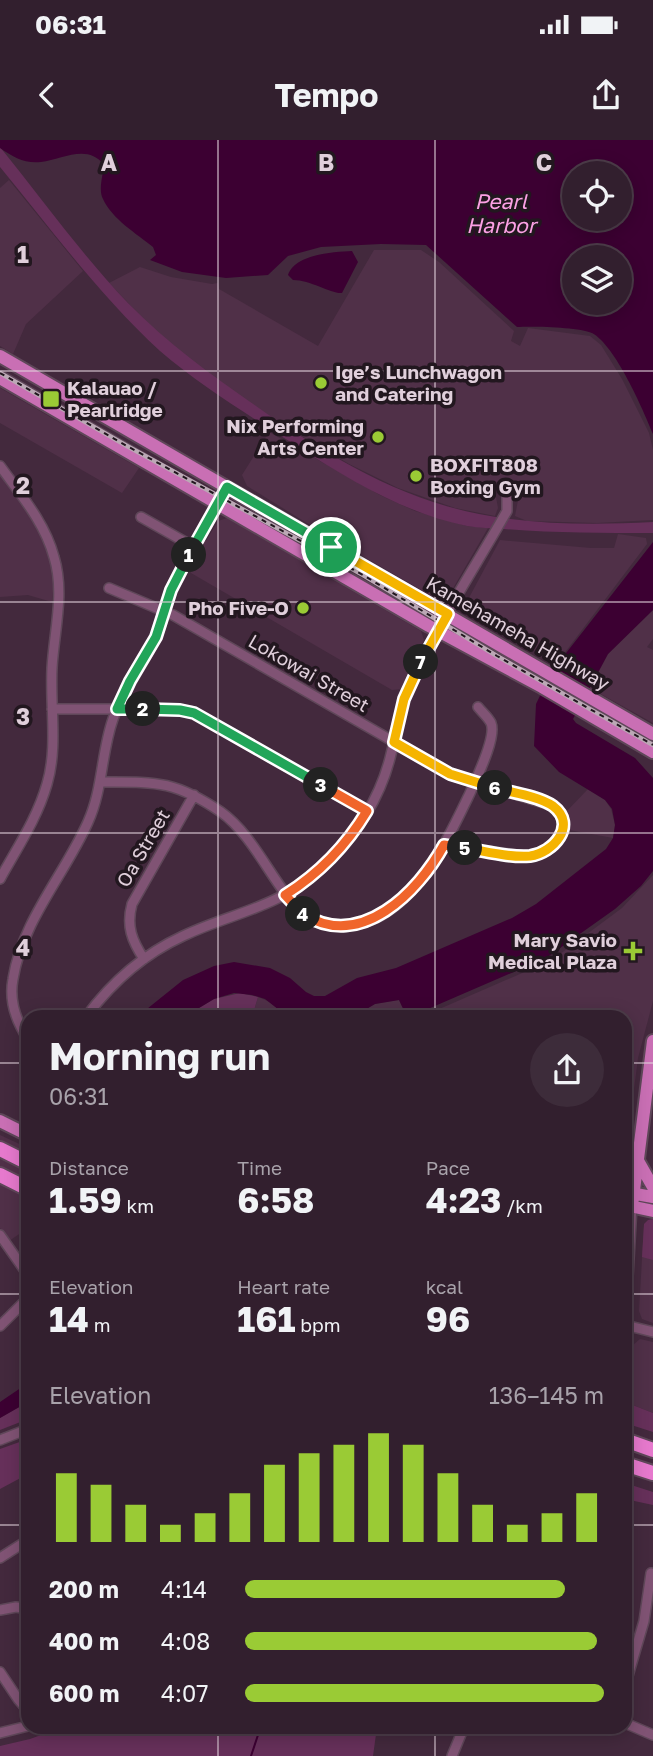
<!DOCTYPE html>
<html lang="en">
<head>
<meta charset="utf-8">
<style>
  :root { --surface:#321f2e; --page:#3d2c3a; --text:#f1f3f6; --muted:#a8a2aa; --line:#4d3d4a; --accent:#9acb35 }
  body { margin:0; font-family:"Golos Text",sans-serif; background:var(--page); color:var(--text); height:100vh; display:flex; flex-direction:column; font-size:26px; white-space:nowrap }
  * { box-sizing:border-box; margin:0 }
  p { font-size:23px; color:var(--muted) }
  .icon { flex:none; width:38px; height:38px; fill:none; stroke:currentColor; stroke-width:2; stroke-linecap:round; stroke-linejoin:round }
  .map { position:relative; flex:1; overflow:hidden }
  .drawer { position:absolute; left:21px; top:870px; width:611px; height:724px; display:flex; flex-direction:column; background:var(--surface); border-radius:21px; box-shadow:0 4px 18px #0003,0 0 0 2px var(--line) }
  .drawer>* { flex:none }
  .buttons { position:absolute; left:562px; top:21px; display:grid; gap:14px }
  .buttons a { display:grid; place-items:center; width:70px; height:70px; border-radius:50%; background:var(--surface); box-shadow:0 4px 18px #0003,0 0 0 2px var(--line); font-size:35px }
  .pin { position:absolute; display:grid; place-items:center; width:60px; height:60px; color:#fff; margin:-30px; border:4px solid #fff; border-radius:50%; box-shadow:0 2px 7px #0007 }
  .km { position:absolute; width:35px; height:35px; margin:-18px; border-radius:50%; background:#222; color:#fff; font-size:19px; line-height:35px; text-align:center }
  .round { display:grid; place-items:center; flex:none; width:74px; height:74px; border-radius:37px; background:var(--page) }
  .headline { display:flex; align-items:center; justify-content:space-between; height:119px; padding:0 28px }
  h1 { font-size:38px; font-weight:700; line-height:52px }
  .metrics { display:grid; grid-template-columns:repeat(3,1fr); gap:10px; height:119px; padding:7px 28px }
  .metrics div { display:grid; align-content:center }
  .metrics b { font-size:35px; font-weight:700 }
  .metrics small { font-size:19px; font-weight:400 }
  .metrics p { font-size:19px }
  .chart { height:196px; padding:14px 28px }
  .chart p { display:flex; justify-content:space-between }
  .chart svg { width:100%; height:126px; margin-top:7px; stroke:var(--accent); stroke-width:6 }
  ul { padding:0 28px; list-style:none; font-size:23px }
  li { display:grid; grid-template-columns:112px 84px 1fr; align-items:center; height:52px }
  li i { height:18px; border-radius:9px; background:var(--accent) }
  .status { display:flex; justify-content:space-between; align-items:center; height:49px; padding:0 35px; background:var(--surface); direction:ltr }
  .status svg { height:19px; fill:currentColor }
  header { display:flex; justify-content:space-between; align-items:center; height:91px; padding:0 28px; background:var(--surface); font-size:32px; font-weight:700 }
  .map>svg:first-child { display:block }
</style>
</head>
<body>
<div class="status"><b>06:31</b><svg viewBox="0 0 49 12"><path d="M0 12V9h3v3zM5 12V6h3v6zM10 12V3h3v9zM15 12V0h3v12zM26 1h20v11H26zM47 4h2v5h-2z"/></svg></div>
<header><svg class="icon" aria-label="back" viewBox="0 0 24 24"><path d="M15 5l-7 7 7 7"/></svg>Tempo<svg class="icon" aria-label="share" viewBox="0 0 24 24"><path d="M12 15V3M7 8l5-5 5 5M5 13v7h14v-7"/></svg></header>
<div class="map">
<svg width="653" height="1616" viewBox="0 0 653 1616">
  <rect width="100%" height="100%" fill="#43293d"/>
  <path fill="#503048" d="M9,40L83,131L26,184L13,214L0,206V48Z
    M374,110H421L439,122L514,191L511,201L520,206L528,188L590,196L601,205L622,239L649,293L653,310V380L597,383L527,381L515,376L519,355L516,348L512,346H502L498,350L496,357L498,368L495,376L455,368L398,348L349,324L251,266L215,240L155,191L109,143L140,127L171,137L212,144L218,143L219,149L318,206Z
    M0,248L139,328L122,353L0,283Z
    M269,292L380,355L415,371L467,386L488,388L448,457L437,459L336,401L247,346L242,335Z
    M0,333L29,374L46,405L54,438L52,462L28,455L0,457Z
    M227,378L421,491L424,500L401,549L392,550L191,433L189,427L204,401H206L218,381Z
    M618,394L646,398L647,404L557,523L471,476L464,467L500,400L591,408H614Z
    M653,470V499L647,507L653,510V583L590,548L608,514Z
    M588,649L605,660L611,669L615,685L613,698L569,690L566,672Z
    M653,735V861L638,918L625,1019V877H421L552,820L622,768Z
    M258,857L270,862L288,877H252Z
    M399,860L407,877H353L375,864Z
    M0,995L28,1008V1088L9,1101L0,1088Z
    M644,1084L653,1093V1183L642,1179L639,1171Z
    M640,1199L653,1202V1273L625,1262V1236L633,1205Z"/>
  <path fill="#66305a" d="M0,7C42,59 82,115 128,163C167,203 210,234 256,266C323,313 397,358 479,374C536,385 595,385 653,382V393C603,393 554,393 504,389C492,388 479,388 467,386C407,374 351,341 300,308C252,277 203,248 160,211C100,156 51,89 0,27Z
    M240,853L258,857L252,877H184L214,859Z
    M653,1079V1120L642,1117L644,1084L648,1080Z
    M28,1262V1279L0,1290V1278Z
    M625,1262L653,1273V1292L625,1283Z
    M28,1299V1334L0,1349V1309Z
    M625,1343L653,1352V1365L625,1359Z
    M63,1587H377L373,1616H0V1606L30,1599Z"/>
  <path fill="#3c0032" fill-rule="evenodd" d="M0,0H653V294C643,269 615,205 592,193C579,187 532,186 517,187L426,105L381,104L321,107L288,116L268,135L226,138L182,132L150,120L156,115L153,107C137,94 112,79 103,59C98,50 103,35 104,25C87,3 62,20 41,22C25,24 13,17 0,8ZM574,33H620V79H574ZM574,117H620V163H574Z
    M352,111L358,122L342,153C331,154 311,140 293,140L288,135C295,114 333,112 352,111Z
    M653,402V470L608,514L573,579L576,583L635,618L653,638V731L641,746L615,769L546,818L421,872L420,877H407L399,860L375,864L353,877H288L265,859L252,855L234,853L214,859L184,877H137L183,840L214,826L234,822L270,828L290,838L306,852L314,856H325L357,838L396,828L512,778L536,764L606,709L613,698L615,685L612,669L605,660L559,632L534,606L536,564L552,531Z
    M28,1243V1262L0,1278V1262Z"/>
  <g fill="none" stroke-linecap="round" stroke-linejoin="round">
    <path stroke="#3c0032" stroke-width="2" d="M251,1616L258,1595L263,1587"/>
    <defs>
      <path id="minor" d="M0,326C21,355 45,383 54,417C65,453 54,492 52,528C50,567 58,607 47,644C37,679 17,708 0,739
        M141,377L194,407
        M109,448L173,475L450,634L550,665C581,687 552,714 524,716L444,705
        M52,569H147L190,571L367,672
        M101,642C155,642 174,640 221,672C252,694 271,739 296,767C306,778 320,783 334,785C405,793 445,705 470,653C476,639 497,597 491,583C488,577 482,572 478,567
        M144,819C132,801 126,786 132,764L194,655
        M86,877C111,843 144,814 183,796C236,771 278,769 324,726C356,696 381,657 391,614C397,592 399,568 409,547C436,486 474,429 507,371V356
        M28,899C16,881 9,860 13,839C22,781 65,734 88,682C103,649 101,613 113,579C123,550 142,527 155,499C164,480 167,459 176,440C191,408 210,378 227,347
        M0,1095L28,1135
        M625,1185L653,1192
        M0,1186L28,1158
        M625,1189L632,1066
        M0,1300L28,1289
        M0,1418L28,1400
        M0,1470L16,1467L28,1469
        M0,1532L18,1559L24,1566
        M625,1546L644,1481L651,1433
        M625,1583L653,1595
        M0,1593L28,1586
        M452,1616L464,1587"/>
      <path id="major" d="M0,216L653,594
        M0,238L429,486L542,547L653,612
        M0,981L28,995
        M637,1019L653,1047
        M625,1052L653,1057
        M625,1065L653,1071
        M632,1066L653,901"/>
      <path id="highway" d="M0,1009L28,1023
        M0,1035L28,1049
        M625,1300L653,1310
        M625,1324L653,1333"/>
    </defs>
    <use href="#minor" stroke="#5f4759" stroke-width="12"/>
    <use href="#major" stroke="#5f4759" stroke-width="16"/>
    <use href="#highway" stroke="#5f4759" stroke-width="18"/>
    <use href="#minor" stroke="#805374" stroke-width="9"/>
    <use href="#major" stroke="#c96fb4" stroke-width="12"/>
    <use href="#highway" stroke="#e679cd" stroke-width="14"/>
    <defs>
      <path id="rail" d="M0,233L127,306L363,435L497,516L653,605"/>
    </defs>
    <use href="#rail" stroke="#bba8b5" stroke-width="4.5"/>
    <use href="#rail" stroke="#22171f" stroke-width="2" stroke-dasharray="5" stroke-linecap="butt"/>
  </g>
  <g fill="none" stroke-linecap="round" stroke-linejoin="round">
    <defs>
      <path id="split-1" d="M189,415L227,347L331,407"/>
      <path id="split-2" d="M143,569H117L130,541L156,497L171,450L189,415"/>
      <path id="split-3" d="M143,569L180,570L194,573L321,645"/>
      <path id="split-4" d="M303,774L285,755C320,733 346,706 367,671L321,645"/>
      <path id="split-5" d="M303,774C361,811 418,752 444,705L465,708"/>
      <path id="split-6" d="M465,708C485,711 509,718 530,716C553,713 578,685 553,666C538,656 513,653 495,648"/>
      <path id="split-7" d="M421,522L404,559L394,602L450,634L495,648"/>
      <path id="split-8" d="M331,407L448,474L421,522"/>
    </defs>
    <use href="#split-1" stroke="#fff" stroke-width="14"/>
    <use href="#split-2" stroke="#fff" stroke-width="14"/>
    <use href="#split-3" stroke="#fff" stroke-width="14"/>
    <use href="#split-4" stroke="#fff" stroke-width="14"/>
    <use href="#split-5" stroke="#fff" stroke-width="14"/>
    <use href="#split-6" stroke="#fff" stroke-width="14"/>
    <use href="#split-7" stroke="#fff" stroke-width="14"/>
    <use href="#split-8" stroke="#fff" stroke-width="14"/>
    <use href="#split-1" stroke="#22a559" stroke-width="9"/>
    <use href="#split-2" stroke="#22a559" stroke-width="9"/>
    <use href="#split-3" stroke="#22a559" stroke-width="9"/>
    <use href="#split-4" stroke="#f0652b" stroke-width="9"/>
    <use href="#split-5" stroke="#f0652b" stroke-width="9"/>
    <use href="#split-6" stroke="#f5b400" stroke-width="9"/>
    <use href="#split-7" stroke="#f5b400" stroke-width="9"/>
    <use href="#split-8" stroke="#f5b400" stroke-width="9"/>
  </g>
  <path fill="none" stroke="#e0cfdb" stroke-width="2" stroke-opacity="0.55" d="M218,0V877M435,0V877M0,231H653M0,462H653M0,693H653M0,923H28M625,923H653M0,1154H28M625,1154H653M0,1385H28M625,1385H653M218,1587V1616M435,1587V1616"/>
  <g fill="#9acb35" stroke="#22171f" stroke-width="2.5">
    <circle cx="321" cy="243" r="7"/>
    <rect x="42" y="250" width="18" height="18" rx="3.5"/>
    <circle cx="378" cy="297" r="7"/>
    <circle cx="416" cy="336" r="7"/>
    <circle cx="303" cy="468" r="7"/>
    <path d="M629.5 800.5h7v7h7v7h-7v7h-7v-7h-7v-7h7z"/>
  </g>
  <g text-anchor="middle" stroke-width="7" stroke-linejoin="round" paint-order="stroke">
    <g font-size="19" font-weight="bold" fill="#e0cfdb" stroke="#22171f" text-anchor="start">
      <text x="335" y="239">Ige’s Lunchwagon<tspan x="335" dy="22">and Catering</tspan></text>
      <text x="67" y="255">Kalauao /<tspan x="67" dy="22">Pearlridge</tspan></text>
      <text x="364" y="293" text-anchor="end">Nix Performing<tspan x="364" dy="22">Arts Center</tspan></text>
      <text x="430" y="332">BOXFIT808<tspan x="430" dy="22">Boxing Gym</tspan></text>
      <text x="289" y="475" text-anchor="end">Pho Five-O</text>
      <text x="617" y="807" text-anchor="end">Mary Savio<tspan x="617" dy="22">Medical Plaza</tspan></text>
    </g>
    <g font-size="19" fill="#e0cfdb" stroke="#22171f">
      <text transform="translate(518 493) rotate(30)" y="7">Kamehameha Highway</text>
      <text transform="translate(309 533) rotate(30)" y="7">Lokowai Street</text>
      <text transform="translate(143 708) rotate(-60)" y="7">Oa Street</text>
    </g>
    <g font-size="21" font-style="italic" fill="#fba0e4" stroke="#22171f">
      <text x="501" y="69">Pearl<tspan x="501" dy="24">Harbor</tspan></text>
    </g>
  </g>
  <g font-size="23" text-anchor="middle" font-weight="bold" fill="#e0cfdb" stroke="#22171f" stroke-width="7" stroke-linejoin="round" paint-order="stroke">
    <text x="109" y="31">A</text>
    <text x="326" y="31">B</text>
    <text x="544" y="31">C</text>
    <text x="23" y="123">1</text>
    <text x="23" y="354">2</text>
    <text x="23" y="585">3</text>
    <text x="23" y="816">4</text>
  </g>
</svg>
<div class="buttons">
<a><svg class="icon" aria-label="locate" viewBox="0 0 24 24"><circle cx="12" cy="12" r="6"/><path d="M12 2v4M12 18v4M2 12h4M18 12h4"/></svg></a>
<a><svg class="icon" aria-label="layers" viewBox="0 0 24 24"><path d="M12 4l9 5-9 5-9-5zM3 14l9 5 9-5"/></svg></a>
</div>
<div class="pin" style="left:331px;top:407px;background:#1e9e55"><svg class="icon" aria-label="arrive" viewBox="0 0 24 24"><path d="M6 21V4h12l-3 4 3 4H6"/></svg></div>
<b class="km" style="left:189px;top:415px">1</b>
<b class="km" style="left:143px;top:569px">2</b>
<b class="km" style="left:321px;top:645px">3</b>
<b class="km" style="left:303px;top:774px">4</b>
<b class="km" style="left:465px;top:708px">5</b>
<b class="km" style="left:495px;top:648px">6</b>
<b class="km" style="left:421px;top:522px">7</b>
<section class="drawer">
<div class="headline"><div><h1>Morning run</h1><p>06:31</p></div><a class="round"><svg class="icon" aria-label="share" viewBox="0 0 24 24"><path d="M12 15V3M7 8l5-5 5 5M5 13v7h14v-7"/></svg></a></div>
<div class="metrics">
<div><p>Distance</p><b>1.59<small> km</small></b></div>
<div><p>Time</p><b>6:58</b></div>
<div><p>Pace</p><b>4:23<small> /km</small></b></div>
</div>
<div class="metrics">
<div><p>Elevation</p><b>14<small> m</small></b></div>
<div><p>Heart rate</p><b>161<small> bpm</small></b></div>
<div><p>kcal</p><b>96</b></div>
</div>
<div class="chart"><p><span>Elevation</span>136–145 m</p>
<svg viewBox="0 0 160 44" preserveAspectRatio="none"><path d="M5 44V20M15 44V24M25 44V31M35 44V38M45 44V34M55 44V27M65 44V17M75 44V13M85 44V10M95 44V6M105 44V10M115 44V20M125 44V31M135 44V38M145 44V34M155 44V27"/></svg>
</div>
<ul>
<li><b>200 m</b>4:14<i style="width:89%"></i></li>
<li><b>400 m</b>4:08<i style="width:98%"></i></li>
<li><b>600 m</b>4:07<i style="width:100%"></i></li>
</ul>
</section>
</div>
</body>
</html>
